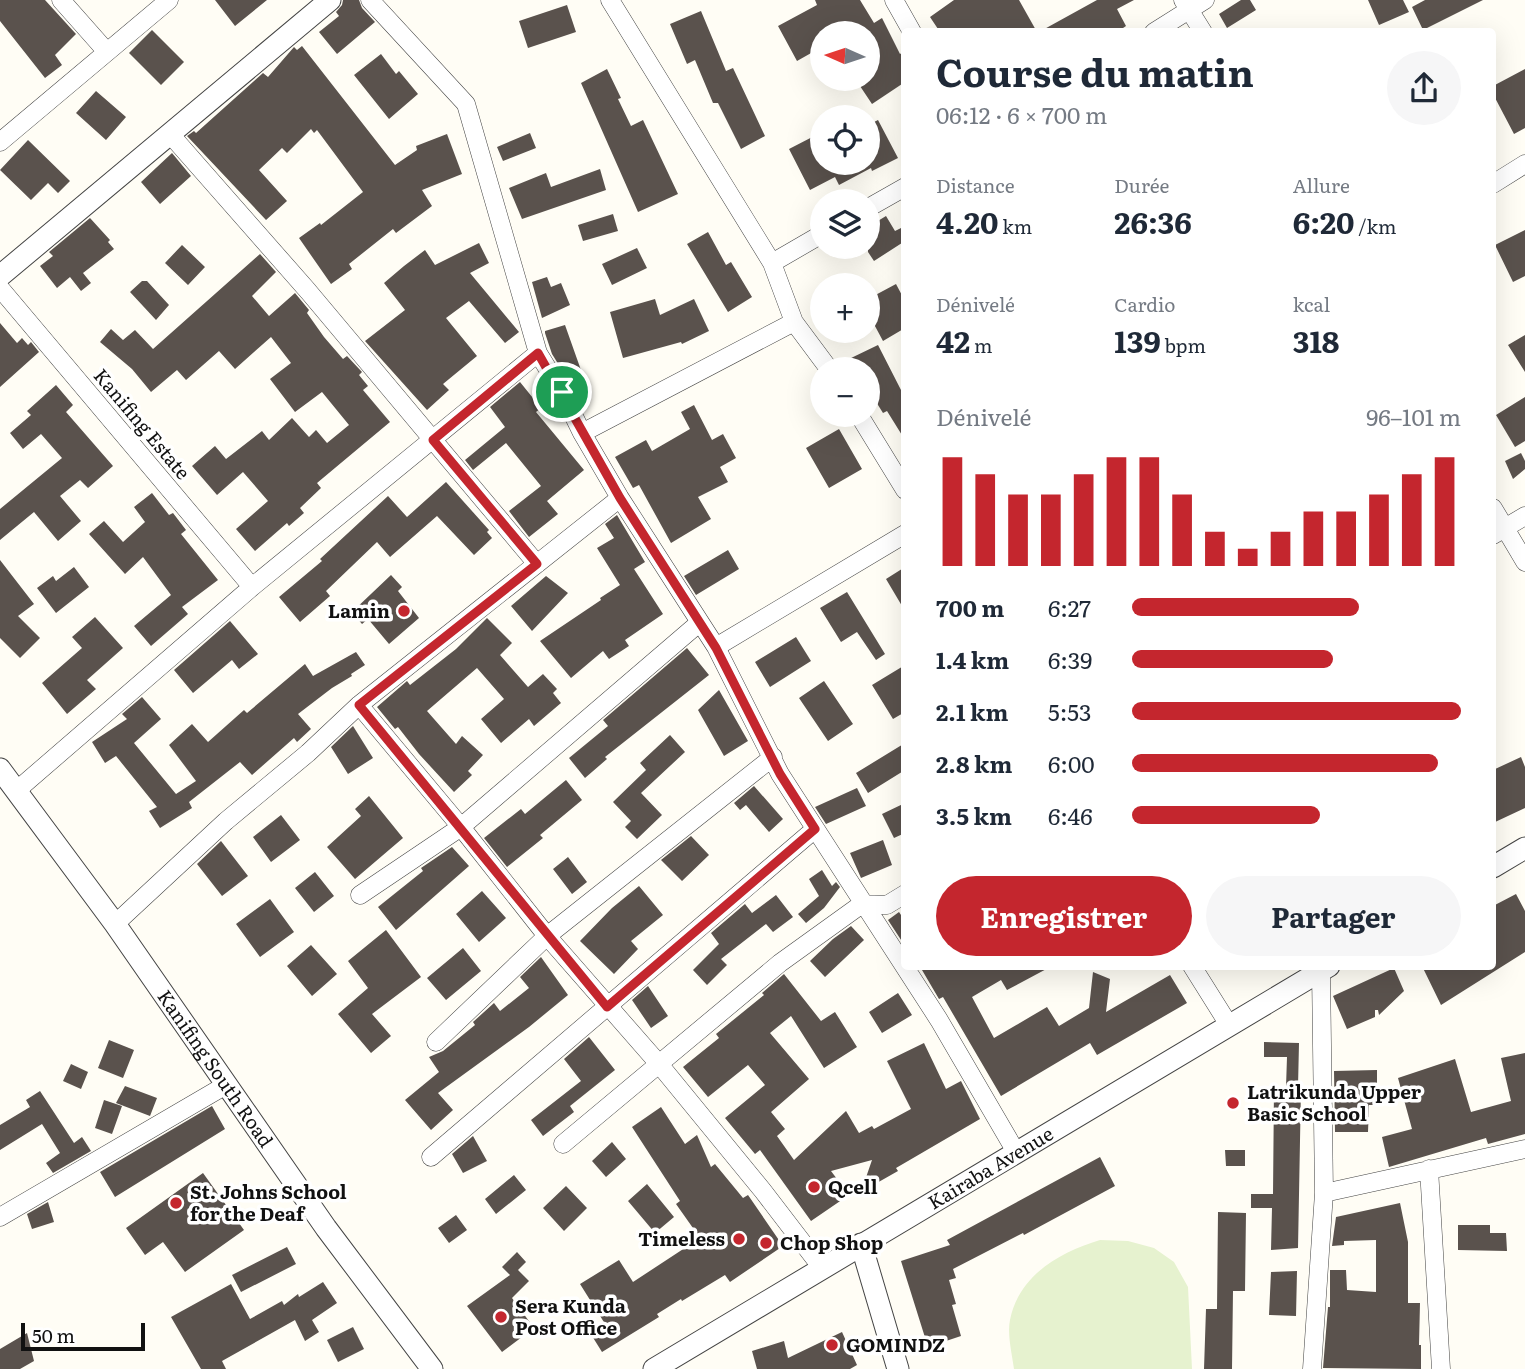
<!DOCTYPE html>
<html lang="fr">
<head>
<meta charset="utf-8">
<style>
  :root { --surface:#fff; --page:#f6f6f7; --text:#1f2937; --muted:#747a83; --accent:#c4262e }
  body { margin:0; font-family:Literata,serif; background:var(--page); color:var(--text); height:100vh; display:flex; flex-direction:column; font-size:26px; white-space:nowrap }
  * { box-sizing:border-box; margin:0 }
  p { font-size:23px; color:var(--muted) }
  .icon { flex:none; width:38px; height:38px; fill:none; stroke:currentColor; stroke-width:2; stroke-linecap:round; stroke-linejoin:round }
  .map { position:relative; flex:1; overflow:hidden }
  .panel { position:absolute; left:901px; top:28px; width:595px; height:942px; display:flex; flex-direction:column; background:var(--surface); border-radius:7px; box-shadow:0 7px 28px #0002 }
  .panel>* { flex:none }
  .needle { width:46px; rotate:273deg }
  .fabs { position:absolute; left:810px; top:21px; display:grid; gap:14px }
  .fabs a { display:grid; place-items:center; width:70px; height:70px; border-radius:50%; background:var(--surface); box-shadow:0 7px 28px #0002; font-size:35px }
  .scale { position:absolute; left:21px; bottom:18px; width:124px; box-sizing:border-box; padding-left:7px; border:4px solid #111; border-top:0; font-size:19px; line-height:24px; white-space:nowrap; color:#111; -webkit-text-stroke:5px #fff; paint-order:stroke }
  .pin { position:absolute; display:grid; place-items:center; width:60px; height:60px; color:#fff; margin:-30px; border:4px solid #fff; border-radius:50%; box-shadow:0 2px 7px #0007 }
  .round { display:grid; place-items:center; flex:none; width:74px; height:74px; border-radius:37px; background:var(--page) }
  .head { display:flex; align-items:center; justify-content:space-between; height:119px; padding:0 35px }
  h1 { font-size:38px; font-weight:700; line-height:52px }
  .stats { display:grid; grid-template-columns:repeat(3,1fr); gap:10px; height:119px; padding:7px 35px }
  .stats div { display:grid; align-content:center }
  .stats b { font-size:30px; font-weight:700 }
  .stats small { font-size:19px; font-weight:400 }
  .stats p { font-size:19px }
  .chart { height:196px; padding:14px 35px }
  .chart p { display:flex; justify-content:space-between }
  .chart svg { width:100%; height:126px; margin-top:7px; stroke:var(--accent); stroke-width:6 }
  .button { display:flex; gap:14px; margin-top:auto; padding:14px 35px }
  .button a { flex:1; height:80px; border-radius:42px; background:var(--accent); color:#fff; font-size:28px; font-weight:700; line-height:80px; text-align:center }
  .button a+a { background:var(--page); color:var(--text) }
  ul { padding:0 35px; list-style:none; font-size:23px }
  li { display:grid; grid-template-columns:112px 84px 1fr; align-items:center; height:52px }
  li i { height:18px; border-radius:9px; background:var(--accent) }
  .map>svg:first-child { display:block }
</style>
</head>
<body>
<div class="map">
<svg width="1525" height="1369" viewBox="0 0 1525 1369">
  <rect width="100%" height="100%" fill="#fffdf5"/>
  <path fill="#e6f2cf" d="M1100,1240L1128,1241L1154,1248L1174,1262L1188,1287L1192,1369H1014C1012,1354 1007,1334 1010,1320C1019,1275 1060,1252 1100,1240Z"/>
  <path fill="#5a524d" d="M0,0H45L76,34L55,55L62,65L45,78L0,21Z
    M215,0H267L235,26Z
    M343,0H359L362,8L375,22L337,54L319,32L339,16L336,12L342,5Z
    M815,0H860L874,23L882,18L900,54L905,51V82L872,104L858,83L868,79V33H822V41L818,44L820,48L797,61L778,26L817,5Z
    M954,0H1019L1037,32H940L930,17Z
    M1097,0H1134L1117,9L1126,26L1117,32H1039Z
    M1241,0H1250L1256,10L1227,28L1219,14Z
    M1368,0H1403L1409,12L1379,25Z
    M1425,0H1483L1423,30L1412,7Z
    M567,5L576,32L528,48L519,21Z
    M701,11L726,71L733,68L765,136L741,149L718,103H713L695,60L687,64L670,24Z
    M152,30L184,62L161,85L129,53Z
    M302,46L395,165L417,150L416,146L447,134L462,174L422,190L432,206L396,233L393,229L349,264L352,269L331,284L299,238L320,223L321,225L363,192L317,130L314,133L311,129L287,153L282,148L259,170L287,201L266,220L187,136L194,131L196,133L263,73L268,77L294,47L297,50Z
    M381,54L396,74L399,71L418,94L389,119L354,75Z
    M607,69L621,98L618,99L631,126L643,120L678,194L638,212L581,83Z
    M1525,69V128L1514,134L1493,94V86Z
    M96,91L126,117L106,140L76,113Z
    M878,120L898,158L872,171L871,168L839,185L835,177L810,190L789,149L822,132V163H868V125Z
    M530,133L536,148L503,161L497,147Z
    M28,140L70,181L58,193L48,183L31,200L0,170Z
    M172,153L191,176L160,204L141,182Z
    M600,169L606,190L522,219L509,188L546,173L551,187Z
    M613,214L618,231L583,241L578,225Z
    M886,216L895,231L905,226V241L874,261L868,252V227Z
    M90,218L110,240L108,242L114,249L83,273L91,283L81,291L70,277L57,288L40,266L53,256L49,252Z
    M1525,230V276L1513,282L1495,245Z
    M708,232L726,265L731,262L752,297L728,312L687,244Z
    M479,243L489,263L470,273L519,332L505,343L469,301L446,318L477,356L443,384L449,390L427,410L365,341L405,310L384,283L404,266L425,250L435,265Z
    M182,245L205,267L188,285L165,263Z
    M637,248L647,268L612,285L602,264Z
    M260,254L276,272L252,296L269,316L295,293L309,310L307,313L324,337L343,359L347,356L362,372L359,375L368,386L363,390L390,422L317,483L321,488L300,508L304,513L289,526L287,523L255,551L236,529L268,501L243,472L217,495L192,466L215,446L226,459L262,431L269,440L292,418L309,437L316,430L327,443L349,425L322,392L295,412L270,379L291,363L271,337L235,369L219,351L186,380L177,370L151,392L132,369L100,342L111,329L123,340L135,330L153,349Z
    M547,277L551,287L561,283L570,305L542,318L532,282Z
    M142,281H147L169,305L156,320L130,292Z
    M896,284L905,301V328L883,341L868,313V299Z
    M655,299L660,315L694,299L709,331L682,344L681,342L623,358L610,312Z
    M0,323L17,343L22,338L28,345L31,342L39,352L0,387Z
    M565,325L582,373L567,378L552,354L545,333V331Z
    M1525,335V372L1508,345Z
    M878,345L901,390L905,387V440L887,411L883,413L868,389V369H855L849,359Z
    M520,382L541,408L536,412L584,470L547,501L558,514L529,537L509,511L541,486L506,443L473,470L465,460L505,427L490,407Z
    M56,385L73,405L66,412L113,466L88,488L80,480L60,496L81,521L58,541L34,512L0,540V509L62,458L41,434L23,449L10,433L31,415L27,411Z
    M1525,397V441L1515,447L1496,415Z
    M694,405L712,440L723,434L736,458L720,467L728,482L698,497L711,519L671,543L639,485L633,488L615,457L646,440L652,451L690,429L681,412Z
    M839,429L862,469L829,488L806,448Z
    M1521,453L1525,461V469L1513,479L1505,461Z
    M446,482L489,530L487,532L492,538L474,555L437,516L390,557L377,542L326,591L330,596L300,622L279,597L322,561L320,559L388,496L407,517Z
    M152,493L169,515L173,513L186,530L181,534L218,580L182,607L188,614L151,646L134,626L171,595L143,557L125,574L89,534L104,521L123,542L145,522L134,507Z
    M617,515L645,562L634,569L663,614L625,640L629,646L609,659L603,651L571,678L540,641L601,600L600,598L620,585L597,548L614,538L605,524Z
    M728,550L739,569L696,595L684,576Z
    M0,560L34,604L18,616L40,638L20,658L0,638Z
    M74,567L89,587L56,613L37,588L53,576L56,581Z
    M905,567V611L886,579Z
    M391,575L402,587L398,591L419,618L389,644L368,619L362,624L352,612Z
    M546,576L568,593L532,631L511,606Z
    M847,592L885,654L876,660L857,632L841,642L820,608Z
    M95,617L123,648L87,680L96,689L67,714L42,683L82,648L72,637Z
    M487,618L512,643L500,655L528,687L543,674L557,689L553,693L561,703L534,726L529,719L501,743L481,719L504,699L477,668L427,711L456,744L462,736L483,755L468,771L472,775L454,792L419,754L398,727L395,729L377,707L407,681L410,685L456,649Z
    M230,621L258,654L239,669L232,660L193,693L174,670Z
    M796,637L811,661L770,687L755,662Z
    M687,648L709,675L605,757L607,759L585,778L569,758L608,726L603,720Z
    M356,652L365,665L351,674L352,676L332,688L298,714L311,729L297,742L294,738L252,775L240,762L189,802L192,808L160,828L149,811L157,807L116,756L105,763L92,742L127,719L122,714L142,697L161,719L134,743L176,794L196,781L169,745L192,724L208,742L244,710L247,713L305,664L313,676Z
    M905,665V712L893,719L872,685Z
    M824,681L853,724L828,741L799,698Z
    M719,690L748,741L724,756L698,710Z
    M353,726L373,758L348,774L331,747Z
    M670,735L685,752L641,793L662,815L637,839L625,827L631,821L613,802L646,770L640,763Z
    M905,743V770L868,793L856,773Z
    M1521,757L1525,767V808L1493,823V770Z
    M566,780L582,800L540,835L543,838L507,867L484,838L521,809L525,814Z
    M754,786L783,819L769,832L746,805L740,810L734,803Z
    M857,788L866,806L826,824L815,807Z
    M369,796L403,838L355,879L327,847L361,816L355,809Z
    M905,803V833L894,838L882,814Z
    M281,815L300,840L271,862L253,837Z
    M691,836L709,855L682,881L661,860Z
    M883,840L892,865L861,878L850,853Z
    M221,841L248,876L222,896L197,864Z
    M452,847L469,866L396,930L378,907L423,871L421,868Z
    M568,857L587,882L572,894L553,869Z
    M822,870L832,886L836,882L840,887L824,908L806,923L798,914L819,896L809,879Z
    M315,872L334,896L314,912L295,888Z
    M639,886L663,915L631,941L638,949L614,974L580,941L612,908Z
    M482,891L506,918L479,942L456,914Z
    M1516,894L1525,911V952L1441,1005L1422,966H1493V906Z
    M776,895L793,917L773,932L766,924L721,959L727,965L707,985L693,970L719,944L711,933L745,904L752,913Z
    M270,899L294,932L260,957L236,924Z
    M899,912L905,921V946L888,920Z
    M851,926L864,940L825,977L810,961L833,939Z
    M386,930L421,977L372,1014L391,1036L371,1053L338,1014L368,988L348,961Z
    M311,945L337,974L312,996L287,966Z
    M463,948L481,971L446,1000L427,978Z
    M541,957L568,995L529,1027L438,1093L453,1110L431,1130L405,1100L439,1072L429,1057L443,1051L475,1025L473,1022L494,1003L500,1011L529,988L520,977Z
    M930,966H1052L1007,990L1001,980L972,997L994,1038L1047,1007L1059,1026L1089,1008L1093,972L1110,979L1106,1012L1170,975L1187,1003L1097,1055L1090,1043L1001,1096L943,997L939,999L922,970Z
    M1394,968L1404,991L1379,1015L1378,1010H1375V1017L1347,1029L1333,996Z
    M784,974L821,1021L835,1012L857,1047L824,1068L791,1016L770,1033L809,1079L771,1112L785,1129L777,1136L794,1160L846,1111L859,1133L872,1126L874,1129L911,1109L887,1061L924,1043L946,1089L961,1081L980,1119L896,1168L898,1171L861,1192L872,1160L831,1171L849,1195L811,1221L760,1150L755,1154L725,1118L765,1085L748,1065L708,1097L683,1067L719,1038L716,1034L764,995L762,993Z
    M648,986L668,1016L651,1028L632,1000Z
    M898,993L912,1015L882,1033L869,1012Z
    M589,1037L615,1070L570,1106L574,1112L543,1136L531,1120L581,1081L564,1059Z
    M109,1040L134,1050L123,1078L98,1068Z
    M1264,1042L1299,1043L1298,1087H1301L1298,1248L1271,1250L1272,1208H1251V1194H1273L1274,1087H1286L1287,1057H1264Z
    M1525,1053V1134L1488,1144L1486,1138L1389,1167L1382,1137L1412,1129L1398,1078L1455,1059L1471,1112L1511,1101L1501,1058Z
    M71,1064L88,1072L81,1089L63,1081Z
    M1377,1070V1105H1369L1368,1132H1335L1334,1071Z
    M125,1086L157,1098L150,1116L116,1103Z
    M40,1091L74,1143L82,1137L91,1151L53,1173L46,1163L60,1153L42,1124L0,1150V1125L30,1107L26,1100Z
    M104,1100L122,1106L112,1134L95,1128Z
    M212,1106L225,1129L115,1197L100,1172Z
    M661,1107L685,1144L697,1135L711,1167L715,1164L743,1198L748,1195L783,1246L730,1282L725,1275L682,1301L681,1299L657,1314L659,1317L602,1352L592,1336L607,1327L580,1284L619,1260L633,1282L700,1238L676,1204L680,1201L632,1127Z
    M473,1136L487,1161L463,1173L452,1154Z
    M612,1142L626,1159L606,1177L592,1161Z
    M1225,1150H1245V1166H1226Z
    M1100,1157L1115,1186L1024,1235L1023,1233L953,1269L956,1278L949,1280L956,1304L952,1305L961,1336L928,1347L901,1261L950,1245L947,1240Z
    M203,1173L244,1230L185,1272L163,1242L145,1255L126,1228Z
    M514,1175L526,1190L496,1214L485,1199Z
    M647,1184L674,1217L655,1233L628,1201Z
    M566,1186L587,1208L564,1231L543,1208Z
    M48,1202L54,1222L32,1229L27,1214Z
    M1400,1203L1408,1242V1303H1420L1419,1345H1421V1369L1323,1368L1328,1307H1330V1270H1346L1347,1290L1376,1292V1240L1344,1241V1245L1332,1246L1336,1217Z
    M1218,1212L1246,1213L1245,1291H1233L1232,1369H1204L1206,1309H1217Z
    M456,1215L467,1230L449,1243L438,1228Z
    M1458,1225H1490V1233H1506L1507,1251L1458,1250Z
    M287,1247L296,1264L241,1292L232,1275Z
    M517,1252L526,1262L518,1270L529,1281L512,1298L534,1328L502,1352L467,1306L510,1275L502,1267Z
    M1297,1271L1296,1316L1269,1315L1271,1272Z
    M323,1282L337,1303L312,1320L319,1332L305,1341L295,1320L222,1361L226,1369H201L171,1317L231,1284L250,1319L282,1301L284,1305L298,1294L299,1297Z
    M353,1327L364,1349L338,1362L327,1340Z
    M842,1332L857,1365L850,1369H757L752,1351L784,1341L788,1358Z
    M27,1333L34,1361L20,1369H0V1349Z"/>
  <g fill="none" stroke-linecap="round" stroke-linejoin="round">
    <defs>
      <path id="minor" d="M61,0L107,52
        M370,0L466,104L538,353L562,392L582,433L620,498L716,647L780,774L939,1020L1016,1152
        M610,0L772,263L794,322L829,369
        M894,0L912,32
        M1183,0L1203,32
        M1154,32L1205,0
        M170,134L308,291L537,564
        M0,142L169,0
        M1493,184L1525,164
        M868,208L905,187
        M772,263L822,234
        M0,288L252,587
        M859,415L905,490
        M582,433L794,322
        M1493,508L1525,562
        M1493,535L1525,516
        M716,647L905,534
        M359,705L461,827L547,936L659,1064L763,1191L822,1268
        M16,791L252,587L538,353
        M360,895L461,827L699,623
        M115,924L226,821L308,753L359,705L620,498
        M1192,966L1229,1025
        M436,1042L547,936L773,757
        M563,1144L780,963L862,904L887,905L905,894
        M431,1157L815,829
        M1429,1169L1441,1369
        M1324,1193L1525,1149
        M0,1217L226,1085
        M1312,1369L1324,1193L1321,971"/>
      <g id="tertiary">
        <path d="M0,276L330,0"/>
        <path id="s1" d="M0,769L115,924L326,1228L432,1369"/>
        <path d="M1493,867L1525,848"/>
        <path d="M861,1244L898,1369"/>
        <path id="s2" d="M654,1369L1329,966"/>
      </g>
    </defs>
    <use href="#minor" stroke="#444" stroke-width="19"/>
    <use href="#tertiary" stroke="#444" stroke-width="23"/>
    <use href="#minor" stroke="#fff" stroke-width="18"/>
    <use href="#tertiary" stroke="#fff" stroke-width="21"/>
  </g>
  <g fill="none" stroke-linecap="round" stroke-linejoin="round">
    <defs>
      <path id="route" d="M538,353L620,498L716,648L780,774L815,829L607,1007L359,705L537,564L433,440Z"/>
    </defs>
    <use href="#route" stroke="#fff" stroke-width="14"/>
    <use href="#route" stroke="#c4262e" stroke-width="9"/>
  </g>
  <g fill="#c4262e" stroke="#fff" stroke-width="2.5">
    <circle cx="404" cy="611" r="7"/>
    <circle cx="1233" cy="1103" r="7"/>
    <circle cx="814" cy="1187" r="7"/>
    <circle cx="176" cy="1203" r="7"/>
    <circle cx="739" cy="1239" r="7"/>
    <circle cx="766" cy="1243" r="7"/>
    <circle cx="501" cy="1317" r="7"/>
    <circle cx="832" cy="1345" r="7"/>
  </g>
  <g text-anchor="middle" stroke-width="7" stroke-linejoin="round" paint-order="stroke">
    <g font-size="19" fill="#111" stroke="#fff">
      <text transform="translate(142 424) rotate(50)" y="7">Kanifing Estate</text>
      <text dy="7" stroke="none"><textPath href="#s1" startOffset="369">Kanifing South Road</textPath></text>
      <text dy="7" stroke="none"><textPath href="#s2" startOffset="392">Kairaba Avenue</textPath></text>
    </g>
    <g font-size="19" font-weight="bold" fill="#111" stroke="#fff" text-anchor="start">
      <text x="390" y="618" text-anchor="end">Lamin</text>
      <text x="1247" y="1099">Latrikunda Upper<tspan x="1247" dy="22">Basic School</tspan></text>
      <text x="828" y="1194">Qcell</text>
      <text x="190" y="1199">St. Johns School<tspan x="190" dy="22">for the Deaf</tspan></text>
      <text x="725" y="1246" text-anchor="end">Timeless</text>
      <text x="780" y="1250">Chop Shop</text>
      <text x="515" y="1313">Sera Kunda<tspan x="515" dy="22">Post Office</tspan></text>
      <text x="846" y="1352">GOMINDZ</text>
    </g>
  </g>
</svg>
<div class="fabs">
<a><svg class="needle" viewBox="-14 -14 28 28"><path d="M0-13l5 13h-10z" fill="#e53935"/><path d="M0 13l5-13h-10z" fill="#747a83"/></svg></a>
<a><svg class="icon" aria-label="locate" viewBox="0 0 24 24"><circle cx="12" cy="12" r="6"/><path d="M12 2v4M12 18v4M2 12h4M18 12h4"/></svg></a>
<a><svg class="icon" aria-label="layers" viewBox="0 0 24 24"><path d="M12 4l9 5-9 5-9-5zM3 14l9 5 9-5"/></svg></a>
<a>+</a>
<a>−</a>
</div>
<div class="scale">50 m</div>
<div class="pin" style="left:562px;top:392px;background:#1e9e55"><svg class="icon" aria-label="arrive" viewBox="0 0 24 24"><path d="M6 21V4h12l-3 4 3 4H6"/></svg></div>
<section class="panel">
<div class="head"><div><h1>Course du matin</h1><p>06:12 · 6 × 700 m</p></div><a class="round"><svg class="icon" aria-label="share" viewBox="0 0 24 24"><path d="M12 15V3M7 8l5-5 5 5M5 13v7h14v-7"/></svg></a></div>
<div class="stats">
<div><p>Distance</p><b>4.20<small> km</small></b></div>
<div><p>Durée</p><b>26:36</b></div>
<div><p>Allure</p><b>6:20<small> /km</small></b></div>
</div>
<div class="stats">
<div><p>Dénivelé</p><b>42<small> m</small></b></div>
<div><p>Cardio</p><b>139<small> bpm</small></b></div>
<div><p>kcal</p><b>318</b></div>
</div>
<div class="chart"><p><span>Dénivelé</span>96–101 m</p>
<svg viewBox="0 0 160 44" preserveAspectRatio="none"><path d="M5 44V6M15 44V12M25 44V19M35 44V19M45 44V12M55 44V6M65 44V6M75 44V19M85 44V32M95 44V38M105 44V32M115 44V25M125 44V25M135 44V19M145 44V12M155 44V6"/></svg>
</div>
<ul>
<li><b>700 m</b>6:27<i style="width:69%"></i></li>
<li><b>1.4 km</b>6:39<i style="width:61%"></i></li>
<li><b>2.1 km</b>5:53<i style="width:100%"></i></li>
<li><b>2.8 km</b>6:00<i style="width:93%"></i></li>
<li><b>3.5 km</b>6:46<i style="width:57%"></i></li>
</ul>
<div class="button"><a>Enregistrer</a><a>Partager</a></div>
</section>
</div>
</body>
</html>
